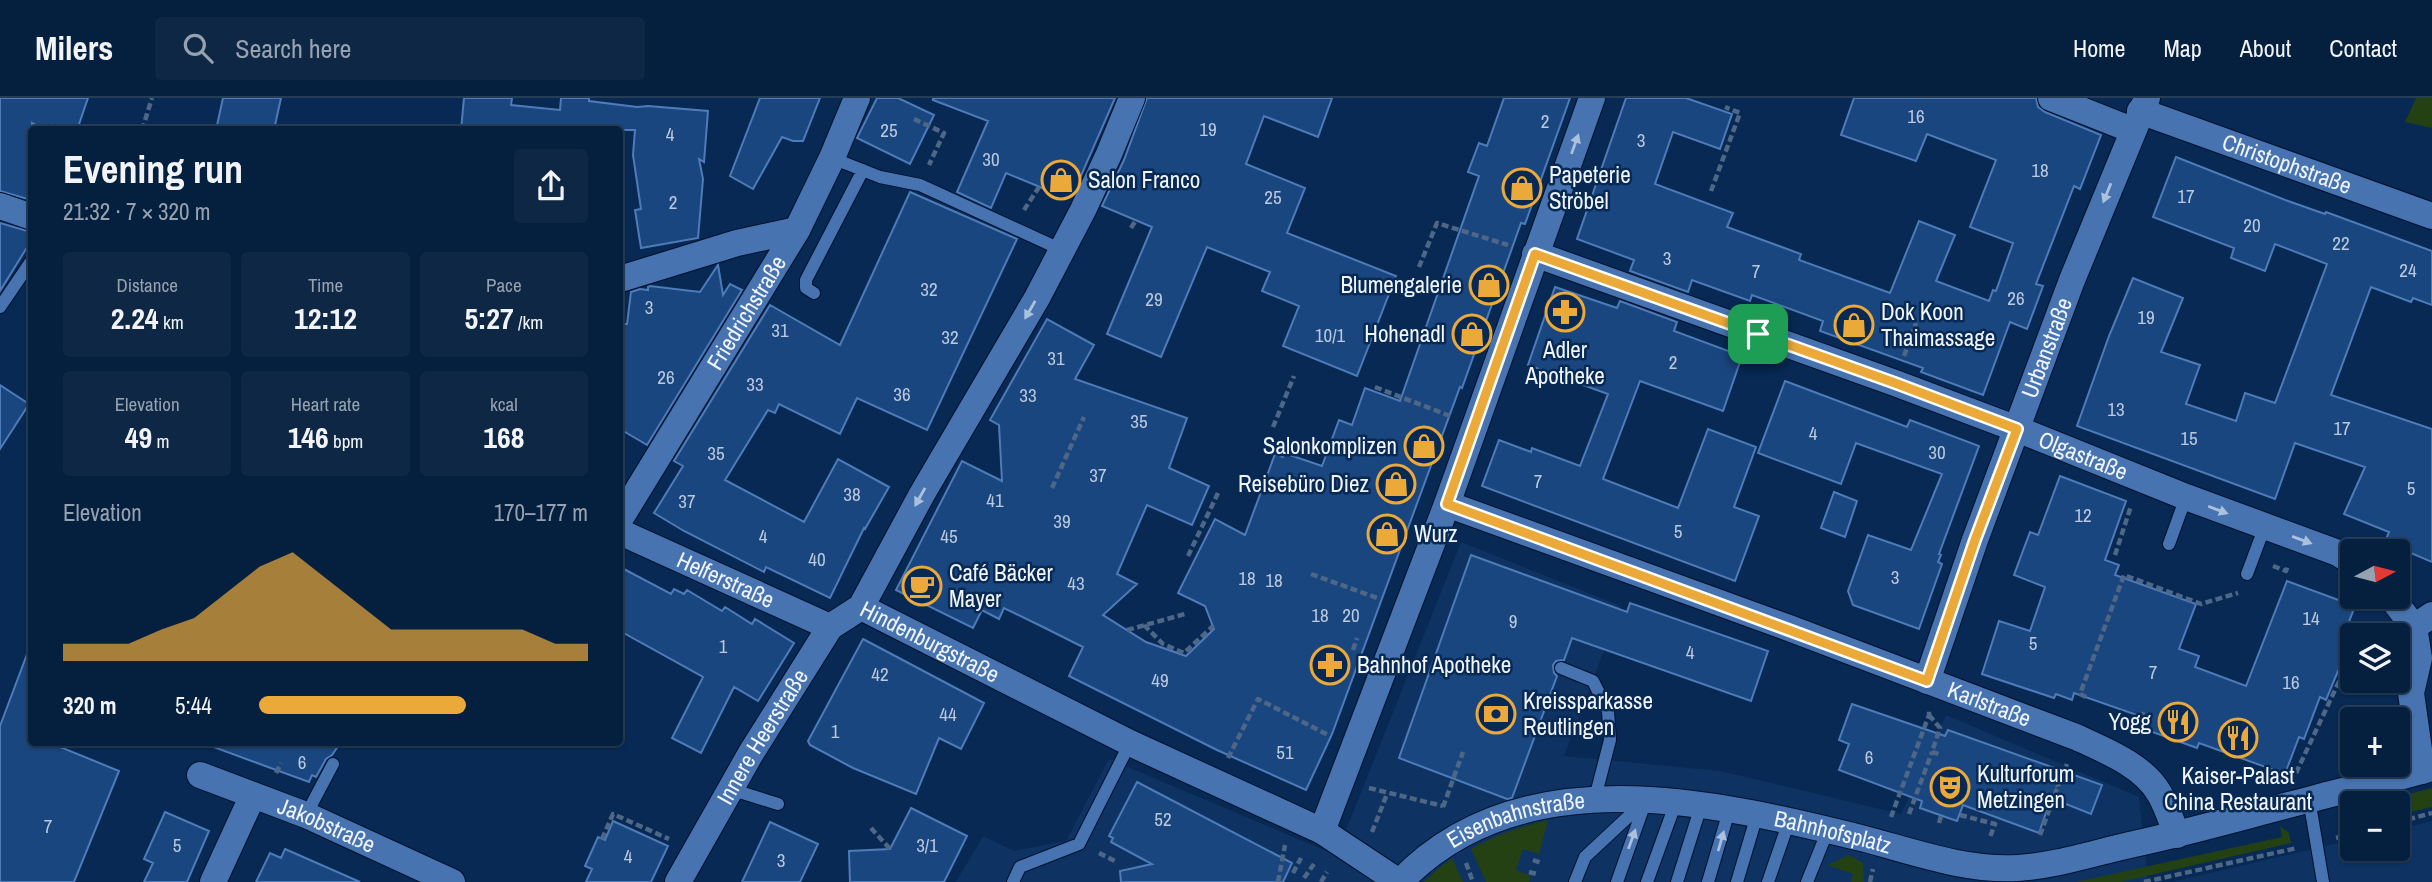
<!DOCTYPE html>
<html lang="en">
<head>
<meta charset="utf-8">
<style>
  :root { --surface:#051f3e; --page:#0e2745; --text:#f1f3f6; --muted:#97a2b0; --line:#263d58; --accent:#eba93a }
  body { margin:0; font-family:"Archivo Narrow",sans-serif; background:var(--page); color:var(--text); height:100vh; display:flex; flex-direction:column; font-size:26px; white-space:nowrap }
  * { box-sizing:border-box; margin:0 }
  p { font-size:23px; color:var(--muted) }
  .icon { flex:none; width:38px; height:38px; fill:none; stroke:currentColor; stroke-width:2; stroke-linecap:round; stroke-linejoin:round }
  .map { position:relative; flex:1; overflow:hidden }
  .panel { position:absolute; left:28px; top:28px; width:595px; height:620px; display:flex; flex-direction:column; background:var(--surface); border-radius:7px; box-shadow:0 2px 5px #0004,0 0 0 2px var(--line) }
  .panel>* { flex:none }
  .needle { width:46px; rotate:83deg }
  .buttons { position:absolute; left:2340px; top:441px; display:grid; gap:14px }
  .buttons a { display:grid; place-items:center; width:70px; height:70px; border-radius:7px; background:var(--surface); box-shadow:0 2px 5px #0004,0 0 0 2px var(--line); font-size:35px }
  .pin { position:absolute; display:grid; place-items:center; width:60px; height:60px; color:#fff; margin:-30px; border-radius:14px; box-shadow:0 4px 10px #0006 }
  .round { display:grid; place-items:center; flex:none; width:74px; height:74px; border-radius:7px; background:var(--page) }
  .summary { display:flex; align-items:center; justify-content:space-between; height:119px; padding:0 35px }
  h1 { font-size:38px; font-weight:800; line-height:52px }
  .metrics { display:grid; grid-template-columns:repeat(3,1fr); gap:10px; height:119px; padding:7px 35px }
  .metrics div { display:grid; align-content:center; border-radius:7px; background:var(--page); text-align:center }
  .metrics b { font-size:30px; font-weight:800 }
  .metrics small { font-size:19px; font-weight:400 }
  .metrics p { font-size:19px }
  .chart { height:196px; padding:14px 35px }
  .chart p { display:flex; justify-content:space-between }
  .chart svg { width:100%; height:126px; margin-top:7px; fill:var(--accent); opacity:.7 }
  ul { padding:0 35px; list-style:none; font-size:23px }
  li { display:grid; grid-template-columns:112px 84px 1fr; align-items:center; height:52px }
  li i { height:18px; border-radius:9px; background:var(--accent) }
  header { display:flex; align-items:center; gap:42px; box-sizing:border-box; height:98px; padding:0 35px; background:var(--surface); border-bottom:2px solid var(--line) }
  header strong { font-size:33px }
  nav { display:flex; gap:38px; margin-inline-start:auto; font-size:24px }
  .search { width:490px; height:63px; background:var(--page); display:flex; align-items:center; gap:18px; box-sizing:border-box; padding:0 24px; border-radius:7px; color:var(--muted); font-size:26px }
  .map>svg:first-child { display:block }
</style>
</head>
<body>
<header>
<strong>Milers</strong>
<div class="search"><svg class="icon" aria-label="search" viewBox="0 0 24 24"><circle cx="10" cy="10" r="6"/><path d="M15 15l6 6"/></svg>Search here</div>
<nav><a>Home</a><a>Map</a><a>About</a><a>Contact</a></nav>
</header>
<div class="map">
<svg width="2432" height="784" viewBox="0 0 2432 784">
  <rect width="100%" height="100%" fill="#072953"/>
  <path fill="#0e3362" d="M1461,444L1621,508L1564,658L1721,673L1901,716L1946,617L2139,699L2148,784H956L983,738L1014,753L1066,743L1109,661L1336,757Z
    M2432,723V784H2171L2352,742V751H2398V732Z"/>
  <path fill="#244114" d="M2416,0H2432V30L2405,24Z
    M2432,690V709L2398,717V705H2374Z
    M1548,722L1539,756L1523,751L1516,772L1531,778L1529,784H1486L1471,751C1496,737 1520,729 1548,722Z
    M2280,728L2289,735L2291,745L2120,784H2076L2282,739Z
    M1849,757L1863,765L1864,784H1851L1853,776L1828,767Z
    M1452,760L1463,784H1424L1439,770Z"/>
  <path fill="#1a467f" stroke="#4e7cb9" stroke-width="2" d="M0,0H88L77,32H45L32,25L31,102L0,93Z
    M223,0H281L274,32H216Z
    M464,0H512L511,7L560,12L561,0H589V3L637,9L648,8L708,13L704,64L699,61L703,81L698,140L641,150L635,112L641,111L633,57L635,32H461Z
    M760,0H820L803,43H793L782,39L753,91L730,78Z
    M877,0H898L934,17L910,66L857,40Z
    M933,0H1115L1073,96L1067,93L1064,99L1006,75L991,110L957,94L988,23L933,2Z
    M1147,0H1332L1318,39L1264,18L1246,66L1305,90L1287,135L1396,178L1357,278L1283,248L1299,208L1262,193L1270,174L1207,149L1161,259L1107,236L1152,129L1102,108L1124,62Z
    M1504,0H1570L1525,126L1521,125L1462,290L1460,289L1332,636L1306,692L1217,652L1069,578L1083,549L1041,528L1004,510L999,521L982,512L973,530L896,492L962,363L1002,383L999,327L990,322L1047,221L1094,247L1075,281L1187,320L1169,370L1209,388L1192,427L1147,407L1117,476L1137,486L1103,517L1146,544L1186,558L1214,531L1205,508L1178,495L1215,421L1245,437L1275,356L1283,359L1284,355L1322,368L1339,322L1352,327L1365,290L1400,303L1479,78L1468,74L1479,45L1487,48Z
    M1626,0H1686L1732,16L1720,51L1673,34L1655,86L1733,115L1727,129L1801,156L1799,162L1890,195L1919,123L1955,137L1936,183L1989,203L1993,192L1996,193L2013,145L1970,129L1996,62L1927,36L1916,63L1841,37L1854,0H2036L2038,9L2045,14L2101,37L2080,91L2074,88L2036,186L2043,188L2027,231L2010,224L1983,297L1921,274L1923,270L1820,233L1823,223L1752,197L1750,203L1692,182L1688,194L1630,173L1634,162L1577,141Z
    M2176,59L2288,103L2325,116L2326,114L2432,153V207L2413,200L2411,204L2371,189L2331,297L2432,331V464L2385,444L2389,434L2344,416L2365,369L2295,345L2275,401L2077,328L2109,238L2133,180L2183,200L2161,254L2200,267L2186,306L2236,323L2245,295L2275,305L2327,166L2275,146L2265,173L2231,160L2234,150L2153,119Z
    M910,94L1017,141L927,332L857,300L840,336L779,306L775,315L768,312L725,382L804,424L838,361L889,389L865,431L864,430L830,500L766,469L764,474L684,433L654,415L683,368L674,363L770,207L840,247Z
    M0,125L31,134V143L0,193Z
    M718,167L723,197L730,186L742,192L647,347L620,331V226H627L631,194L640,191L648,192V189L650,188L700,194Z
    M1555,189L1617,210L1620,203L1677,224L1674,233L1742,258L1723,313L1640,283L1603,381L1678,410L1708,331L1756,349L1734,409L1759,418L1735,483L1482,388L1499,342L1531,354L1532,350L1580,368L1608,296L1528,267Z
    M1785,283L1907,329L1910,322L1979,348L1939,456L1941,457L1938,464L1942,466L1919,531L1853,507L1848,493L1868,437L1911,452L1942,376L1856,345L1841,386L1758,355Z
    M0,287L29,306L0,351Z
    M2060,378L2126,403L2105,462L2119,467L2115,477L2196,506L2179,551L2199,558L2195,569L2246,588L2287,483L2355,508L2345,534L2353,537L2326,602L2320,599L2304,641L2299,639L2285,676L2199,645L2197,650L2133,627L2137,617L2074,595L2072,602L2056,596L2054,600L1982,576L1999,523L2030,533L2045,489L2014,477L2030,434L2038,437Z
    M1834,394L1857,403L1845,439L1821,430Z
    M1471,457L1627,514L1630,505L1768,553L1751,603L1572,540L1564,562L1556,563L1553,567L1554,575L1557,578L1512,700L1507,701L1399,660Z
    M620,469L671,496L674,491L684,496L687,492L722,513L725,509L752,526L755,521L794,545L758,603L734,589L701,655L672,640L703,579L620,533Z
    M863,541L984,605L961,651L939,640L916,696L853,670L810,647L808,643Z
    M29,551H32V644H48L119,673L74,784H0V628Z
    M1852,606L1945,638L1948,632L2102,687L2091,716L2051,700L2039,735L1963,707L1957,723L1920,710L1922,703L1839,672L1849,646L1839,642Z
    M209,644H341L332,657L326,661L316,679L312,677L309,684L208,647Z
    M1137,684L1292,765L1283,784H1121L1120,773L1152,766L1111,744L1113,740L1109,738Z
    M911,710L967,738L944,784H850L849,753L890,751Z
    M165,714L209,733L187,784H144L153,765L144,761Z
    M613,723L668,748L651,784H586L592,771L585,768L598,739L605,742Z
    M770,724L818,746L800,784H742Z
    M285,751L360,784H256L270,755L281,760Z"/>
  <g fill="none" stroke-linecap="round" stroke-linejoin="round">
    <defs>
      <path id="lane" d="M832,60L880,79L920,87L1062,152
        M814,195L806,190V182L863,72
        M0,209L32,162
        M2169,446L2186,399
        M2247,476L2265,428
        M1561,570L1593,583L1608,613L1610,642L1595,700
        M730,691L778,706
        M2309,701L2323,784
        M306,717L333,666
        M1013,784L1020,769L1079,746L1130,645
        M1575,784L1585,759L1644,704
        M1617,784L1645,705
        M1647,784L1676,704
        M1677,784L1701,708
        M1708,784L1729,713
        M1737,784L1757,717
        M1768,784L1789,723
        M1807,784L1828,732"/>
      <g id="street">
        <path d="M2051,0L2132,32"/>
        <path id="s1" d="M2140,13L2432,118"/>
        <path d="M0,108L32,119"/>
        <path id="s2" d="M1535,156L1895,285L2017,331L2186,399L2338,455L2352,464"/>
        <path d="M620,181L737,145L797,132"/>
        <path id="s3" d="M1447,406L1789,530L2076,639C2104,652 2143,667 2159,695C2167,708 2171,723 2177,737"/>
        <path id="s4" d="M620,421L797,132L832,60L857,0"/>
        <path id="s5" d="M620,434L830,529"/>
        <path d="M2391,499L2414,529"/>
        <path id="s6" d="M861,509L1130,645L1322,733L1399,784"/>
        <path id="s7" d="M1927,583L1975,442L2072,182L2147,0"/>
        <path d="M2422,673L2411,595L2419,560L2414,529L2432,517"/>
        <path id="s8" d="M200,677L306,717L452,784"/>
        <path d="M1322,733L1447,406L1592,0"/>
        <path d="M213,784L253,697"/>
        <path id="s9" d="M678,784L751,655L830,529L861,509L922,396L1037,200L1083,112L1109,56L1132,0"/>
        <path id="s10" d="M1400,784C1520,657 1716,704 1865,741C1914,754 1966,773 2018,770C2055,768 2097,754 2134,746C2194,733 2252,716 2312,701C2352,690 2392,682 2432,670"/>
      </g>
    </defs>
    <use href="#lane" stroke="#00112e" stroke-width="14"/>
    <use href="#street" stroke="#00112e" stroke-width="28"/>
    <path stroke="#4e6786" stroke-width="4.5" stroke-dasharray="7 3.5" stroke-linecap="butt" d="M914,21L944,35L929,67
      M53,26L52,30L56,32
      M142,32L152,0
      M1711,93L1740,15L1725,9
      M1024,112L1039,89
      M1131,130L1136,122
      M1419,169L1437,125L1508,147
      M1904,258L1916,225
      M1375,289L1450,318
      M1273,329L1294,278
      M1052,390L1084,319
      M2115,457L2131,408
      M1188,458L1218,395
      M2273,468L2286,473L2288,467
      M1311,476L1380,501
      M1144,527L1163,546L1184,555L1213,528
      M1127,532L1185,516
      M2370,537L2382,533
      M1353,552L1357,540
      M2086,599L2080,596L2124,477L2201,506L2238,495
      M1929,617L1940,630L1932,654L1939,656
      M2142,619L2143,614
      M1228,660L1258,601L1328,637
      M276,675L281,665
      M2296,675L2352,556
      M2058,688L2067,666
      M1369,690L1443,708
      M1443,709L1463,654
      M1909,716L1932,654
      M1960,717L1995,726L1990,739
      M1891,719L1929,617V612
      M2398,724L2432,715
      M1939,725L1941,718
      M871,730L890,751
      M1372,734L1387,696
      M2040,737L2058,688L2056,687
      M2336,740L2352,736
      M602,741L613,716L669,741
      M1099,755L1117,764
      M1533,762L1541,765
      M1466,765L1473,784
      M1529,774L1537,776
      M1293,775L1301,760
      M1304,780L1314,766
      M1278,784L1285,747
      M1321,784L1327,774
      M1870,784L1873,771
      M2144,784L2297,750"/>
    <use href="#lane" stroke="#4774b0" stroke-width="12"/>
    <use href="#street" stroke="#4774b0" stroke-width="26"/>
  </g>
  <defs><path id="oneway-solid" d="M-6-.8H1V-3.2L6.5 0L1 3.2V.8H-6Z" transform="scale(1.75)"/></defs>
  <g fill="#acc1de">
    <use href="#oneway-solid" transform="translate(1575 46) rotate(-70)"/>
    <use href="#oneway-solid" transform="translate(2107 95) rotate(112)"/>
    <use href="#oneway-solid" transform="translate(1030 212) rotate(120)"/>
    <use href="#oneway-solid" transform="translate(920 399) rotate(119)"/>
    <use href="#oneway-solid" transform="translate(2218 412) rotate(21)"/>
    <use href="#oneway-solid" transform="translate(2302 442) rotate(20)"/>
    <use href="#oneway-solid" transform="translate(1632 741) rotate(-70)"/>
    <use href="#oneway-solid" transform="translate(1721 743) rotate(-74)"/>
  </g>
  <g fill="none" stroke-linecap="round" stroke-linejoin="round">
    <defs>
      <path id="route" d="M1535,156L1895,285L2017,331L1975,442L1927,583L1447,406Z"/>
    </defs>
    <use href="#route" stroke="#fff" stroke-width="14"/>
    <use href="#route" stroke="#eba93a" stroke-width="9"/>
  </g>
  <defs>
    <symbol id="shop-ring" viewBox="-11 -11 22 22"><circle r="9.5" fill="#072953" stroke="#eba93a" stroke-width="1.5"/><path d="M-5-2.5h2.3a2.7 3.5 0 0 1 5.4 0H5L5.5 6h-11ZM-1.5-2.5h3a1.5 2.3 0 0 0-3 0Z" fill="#eba93a"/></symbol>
    <symbol id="pharmacy-ring" viewBox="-11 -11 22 22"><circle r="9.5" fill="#072953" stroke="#eba93a" stroke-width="1.5"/><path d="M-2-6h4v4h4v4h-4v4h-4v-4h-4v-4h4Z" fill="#eba93a"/></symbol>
    <symbol id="cafe-ring" viewBox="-11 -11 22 22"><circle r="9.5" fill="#072953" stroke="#eba93a" stroke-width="1.5"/><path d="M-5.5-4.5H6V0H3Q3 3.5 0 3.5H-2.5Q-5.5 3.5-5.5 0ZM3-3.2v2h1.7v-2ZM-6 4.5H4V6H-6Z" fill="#eba93a"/></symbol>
    <symbol id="bank-ring" viewBox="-11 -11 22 22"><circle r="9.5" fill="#072953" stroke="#eba93a" stroke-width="1.5"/><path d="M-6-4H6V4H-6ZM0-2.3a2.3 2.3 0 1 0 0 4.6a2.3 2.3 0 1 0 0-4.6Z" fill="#eba93a"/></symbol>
    <symbol id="restaurant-ring" viewBox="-11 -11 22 22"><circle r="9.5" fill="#072953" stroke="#eba93a" stroke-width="1.5"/><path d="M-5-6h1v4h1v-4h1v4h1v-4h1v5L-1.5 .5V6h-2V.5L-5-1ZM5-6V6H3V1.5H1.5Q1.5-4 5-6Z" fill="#eba93a"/></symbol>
    <symbol id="theatre-ring" viewBox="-11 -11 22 22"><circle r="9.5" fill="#072953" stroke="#eba93a" stroke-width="1.5"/><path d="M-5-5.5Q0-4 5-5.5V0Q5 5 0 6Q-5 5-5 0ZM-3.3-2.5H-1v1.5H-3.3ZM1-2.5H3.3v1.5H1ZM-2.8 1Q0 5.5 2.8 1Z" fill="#eba93a"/></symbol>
  </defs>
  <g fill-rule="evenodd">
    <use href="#shop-ring" x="1039" y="60" width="44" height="44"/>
    <use href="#shop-ring" x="1500" y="68" width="44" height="44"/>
    <use href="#shop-ring" x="1467" y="165" width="44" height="44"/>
    <use href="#pharmacy-ring" x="1543" y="192" width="44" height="44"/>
    <use href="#shop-ring" x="1832" y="205" width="44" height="44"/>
    <use href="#shop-ring" x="1450" y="214" width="44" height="44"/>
    <use href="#shop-ring" x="1402" y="326" width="44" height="44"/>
    <use href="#shop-ring" x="1374" y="364" width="44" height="44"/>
    <use href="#shop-ring" x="1365" y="414" width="44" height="44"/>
    <use href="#cafe-ring" x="900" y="466" width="44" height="44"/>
    <use href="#pharmacy-ring" x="1308" y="545" width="44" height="44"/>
    <use href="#bank-ring" x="1474" y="594" width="44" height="44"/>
    <use href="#restaurant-ring" x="2156" y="602" width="44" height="44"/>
    <use href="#restaurant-ring" x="2216" y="618" width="44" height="44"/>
    <use href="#theatre-ring" x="1928" y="667" width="44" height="44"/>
  </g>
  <g text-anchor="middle" stroke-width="5" stroke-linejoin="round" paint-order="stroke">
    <g font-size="19" fill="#bac9dd">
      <text x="1916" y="25">16</text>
      <text x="1545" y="30">2</text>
      <text x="1208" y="38">19</text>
      <text x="889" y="39">25</text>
      <text x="670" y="43">4</text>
      <text x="1641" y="49">3</text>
      <text x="991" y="68">30</text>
      <text x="2040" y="79">18</text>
      <text x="2186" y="105">17</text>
      <text x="1273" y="106">25</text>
      <text x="673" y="111">2</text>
      <text x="2252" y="134">20</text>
      <text x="2341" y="152">22</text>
      <text x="1667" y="167">3</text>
      <text x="2408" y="179">24</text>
      <text x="1756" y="180">7</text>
      <text x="929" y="198">32</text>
      <text x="2016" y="207">26</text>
      <text x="1154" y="208">29</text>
      <text x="649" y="216">3</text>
      <text x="2146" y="226">19</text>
      <text x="780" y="239">31</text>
      <text x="1330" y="244">10/1</text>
      <text x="950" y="246">32</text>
      <text x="1056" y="267">31</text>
      <text x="1673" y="271">2</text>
      <text x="666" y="286">26</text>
      <text x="755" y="293">33</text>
      <text x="902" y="303">36</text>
      <text x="1028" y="304">33</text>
      <text x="2116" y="318">13</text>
      <text x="1139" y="330">35</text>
      <text x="2342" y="337">17</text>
      <text x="1813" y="342">4</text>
      <text x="2189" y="347">15</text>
      <text x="1937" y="361">30</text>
      <text x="716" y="362">35</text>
      <text x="1098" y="384">37</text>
      <text x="1538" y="390">7</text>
      <text x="2411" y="397">5</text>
      <text x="852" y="403">38</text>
      <text x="995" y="409">41</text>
      <text x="687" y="410">37</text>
      <text x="2083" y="424">12</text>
      <text x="1062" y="430">39</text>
      <text x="1678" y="440">5</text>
      <text x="763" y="445">4</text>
      <text x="949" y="445">45</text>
      <text x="817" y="468">40</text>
      <text x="1895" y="486">3</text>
      <text x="1247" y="487">18</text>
      <text x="1274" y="489">18</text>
      <text x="1076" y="492">43</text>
      <text x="1320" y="524">18</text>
      <text x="1351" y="524">20</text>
      <text x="2311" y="527">14</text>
      <text x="1513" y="530">9</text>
      <text x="2033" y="552">5</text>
      <text x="723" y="555">1</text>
      <text x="1690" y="561">4</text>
      <text x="2153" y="581">7</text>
      <text x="880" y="583">42</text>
      <text x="1160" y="589">49</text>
      <text x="2291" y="591">16</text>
      <text x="948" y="623">44</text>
      <text x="835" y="640">1</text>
      <text x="1285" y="661">51</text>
      <text x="1869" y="666">6</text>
      <text x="302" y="671">6</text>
      <text x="1163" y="728">52</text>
      <text x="48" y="735">7</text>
      <text x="177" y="754">5</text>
      <text x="927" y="754">3/1</text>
      <text x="628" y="765">4</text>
      <text x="781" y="769">3</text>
    </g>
    <g font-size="23" fill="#f0f5fc" stroke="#072953">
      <text dy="8" stroke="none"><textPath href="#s1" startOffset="156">Christophstraße</textPath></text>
      <text dy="8" stroke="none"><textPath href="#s4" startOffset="242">Friedrichstraße</textPath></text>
      <text dy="8" stroke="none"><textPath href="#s7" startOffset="354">Urbanstraße</textPath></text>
      <text dy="8" stroke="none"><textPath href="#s2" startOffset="584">Olgastraße</textPath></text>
      <text dy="8" stroke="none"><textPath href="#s5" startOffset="116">Helferstraße</textPath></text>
      <text dy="8" stroke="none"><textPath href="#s6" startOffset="77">Hindenburgstraße</textPath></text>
      <text dy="8" stroke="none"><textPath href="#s3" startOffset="578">Karlstraße</textPath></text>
      <text dy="8" stroke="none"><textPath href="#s9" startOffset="168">Innere Heerstraße</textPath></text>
      <text dy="8" stroke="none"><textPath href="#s10" startOffset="135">Eisenbahnstraße</textPath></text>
      <text dy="8" stroke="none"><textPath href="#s8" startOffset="136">Jakobstraße</textPath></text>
      <text dy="8" stroke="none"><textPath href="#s10" startOffset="458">Bahnhofsplatz</textPath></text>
    </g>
    <g font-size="23" fill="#f0f5fc" stroke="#072953" text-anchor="start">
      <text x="1549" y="85">Papeterie<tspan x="1549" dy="26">Ströbel</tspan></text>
      <text x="1088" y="90">Salon Franco</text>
      <text x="1462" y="195" text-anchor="end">Blumengalerie</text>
      <text x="1881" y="222">Dok Koon<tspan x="1881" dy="26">Thaimassage</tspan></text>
      <text x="1445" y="244" text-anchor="end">Hohenadl</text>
      <text x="1565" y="260" text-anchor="middle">Adler<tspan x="1565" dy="26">Apotheke</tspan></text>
      <text x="1397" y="356" text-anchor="end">Salonkomplizen</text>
      <text x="1369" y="394" text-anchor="end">Reisebüro Diez</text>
      <text x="1414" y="444">Wurz</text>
      <text x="949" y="483">Café Bäcker<tspan x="949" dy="26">Mayer</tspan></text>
      <text x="1357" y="575">Bahnhof Apotheke</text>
      <text x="1523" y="611">Kreissparkasse<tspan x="1523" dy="26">Reutlingen</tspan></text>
      <text x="2151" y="632" text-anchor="end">Yogg</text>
      <text x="1977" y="684">Kulturforum<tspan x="1977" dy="26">Metzingen</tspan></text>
      <text x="2238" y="686" text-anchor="middle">Kaiser-Palast<tspan x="2238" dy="26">China Restaurant</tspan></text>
    </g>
  </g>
</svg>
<div class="buttons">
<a><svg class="needle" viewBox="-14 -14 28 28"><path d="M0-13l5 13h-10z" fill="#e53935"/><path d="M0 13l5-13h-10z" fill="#97a2b0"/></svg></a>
<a><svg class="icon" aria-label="layers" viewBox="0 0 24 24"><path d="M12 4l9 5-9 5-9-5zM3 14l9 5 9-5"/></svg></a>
<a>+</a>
<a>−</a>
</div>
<div class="pin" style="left:1758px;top:236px;background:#1e9e55"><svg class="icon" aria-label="arrive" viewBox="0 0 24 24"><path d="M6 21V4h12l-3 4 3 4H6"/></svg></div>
<section class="panel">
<div class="summary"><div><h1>Evening run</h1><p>21:32 · 7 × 320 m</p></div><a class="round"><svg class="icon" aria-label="share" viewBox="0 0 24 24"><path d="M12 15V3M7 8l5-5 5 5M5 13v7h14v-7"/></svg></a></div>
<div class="metrics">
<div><p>Distance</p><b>2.24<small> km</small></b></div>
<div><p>Time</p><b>12:12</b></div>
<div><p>Pace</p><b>5:27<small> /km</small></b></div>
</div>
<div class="metrics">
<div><p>Elevation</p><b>49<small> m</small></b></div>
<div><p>Heart rate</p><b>146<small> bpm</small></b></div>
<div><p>kcal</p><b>168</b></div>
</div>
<div class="chart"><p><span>Elevation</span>170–177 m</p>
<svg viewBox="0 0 160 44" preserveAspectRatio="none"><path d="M0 44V38L10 38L20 38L30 33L40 29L50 20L60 11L70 6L80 15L90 24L100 33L110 33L120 33L130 33L140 33L150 38L160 38V44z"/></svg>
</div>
<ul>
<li><b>320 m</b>5:44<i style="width:63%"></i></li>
</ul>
</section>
</div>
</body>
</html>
